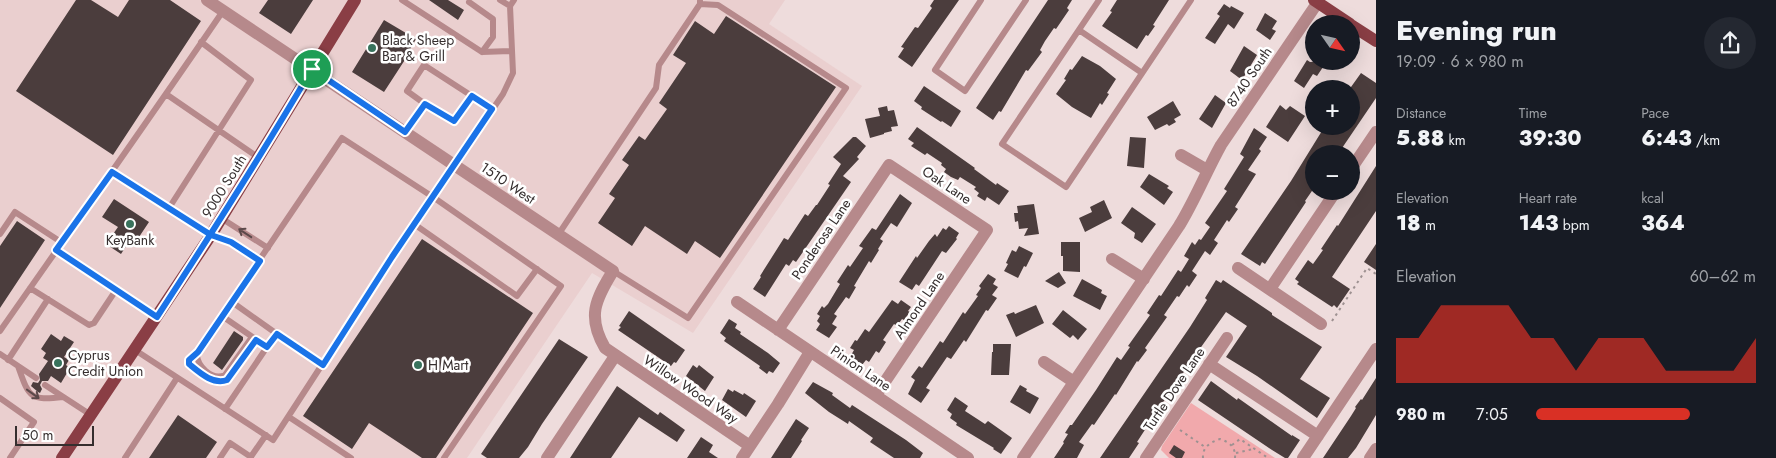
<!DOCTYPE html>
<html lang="en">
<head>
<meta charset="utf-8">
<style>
  :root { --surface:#171b24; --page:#242831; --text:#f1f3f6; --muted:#9ea1a6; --accent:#d93025 }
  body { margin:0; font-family:Jost,sans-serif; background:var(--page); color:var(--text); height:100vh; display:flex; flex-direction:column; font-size:19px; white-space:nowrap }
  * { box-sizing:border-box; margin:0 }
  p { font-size:16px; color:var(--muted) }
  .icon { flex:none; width:28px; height:28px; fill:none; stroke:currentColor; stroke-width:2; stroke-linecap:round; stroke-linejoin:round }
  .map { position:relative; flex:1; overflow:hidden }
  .sheet { display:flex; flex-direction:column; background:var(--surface); width:400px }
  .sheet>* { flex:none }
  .needle { width:32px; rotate:124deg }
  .tools { position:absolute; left:1305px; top:15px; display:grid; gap:10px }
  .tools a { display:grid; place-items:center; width:55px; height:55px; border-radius:50%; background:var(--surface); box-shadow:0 5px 20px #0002; font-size:25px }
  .scale { position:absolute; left:15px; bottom:12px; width:79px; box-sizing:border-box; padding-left:5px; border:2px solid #352e2e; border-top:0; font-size:14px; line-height:18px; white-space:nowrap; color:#352e2e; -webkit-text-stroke:4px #fff; paint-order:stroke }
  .pin { position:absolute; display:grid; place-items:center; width:42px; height:42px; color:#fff; margin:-21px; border:2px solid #fff; border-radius:50%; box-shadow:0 1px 5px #0007 }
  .round { display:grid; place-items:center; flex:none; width:52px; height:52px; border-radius:26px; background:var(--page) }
  .summary { display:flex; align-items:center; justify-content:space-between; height:85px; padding:0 20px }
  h1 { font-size:28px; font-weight:800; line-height:38px }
  .metrics { display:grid; grid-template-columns:repeat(3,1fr); gap:8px; height:85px; padding:5px 20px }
  .metrics div { display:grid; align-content:center }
  .metrics b { font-size:21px; font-weight:800 }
  .metrics small { font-size:14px; font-weight:400 }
  .metrics p { font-size:14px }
  .chart { height:140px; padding:10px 20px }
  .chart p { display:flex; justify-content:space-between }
  .chart svg { width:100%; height:90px; margin-top:5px; fill:var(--accent); opacity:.7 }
  ul { padding:0 20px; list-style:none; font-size:16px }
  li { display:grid; grid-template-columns:80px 60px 1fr; align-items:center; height:38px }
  li i { height:12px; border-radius:6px; background:var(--accent) }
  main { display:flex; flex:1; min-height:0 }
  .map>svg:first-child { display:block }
</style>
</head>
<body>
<main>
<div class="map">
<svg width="1376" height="458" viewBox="0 0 1376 458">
  <rect width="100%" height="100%" fill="#eedcdc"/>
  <path fill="#eacfcf" d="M0,0H785L769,24L862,86L693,333L592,273L467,458H0Z"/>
  <path fill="#f1a9ac" d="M1191,403L1275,458H1169L1161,450L1162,446Z"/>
  <path fill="#4b3d3d" d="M76,0H91L118,17L129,0H170L201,21L113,155L16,91Z
    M268,0H313L291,34L259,13Z
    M429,0H448L464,10L458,20Z
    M934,0H959L912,67L898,57L904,48L901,47L915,27L918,28L932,8L930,6Z
    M1048,0H1072L1067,8L1069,10L1056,29L1054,28L1045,41L1040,50L1042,52L1028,71L1026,70L1001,112L999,111L993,120L976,108Z
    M1117,0H1169L1153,25L1155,26L1148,36L1146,35L1137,49L1102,26L1112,12L1110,11Z
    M1224,4L1230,8L1231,6L1244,13L1234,29L1228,24L1215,44L1205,38L1220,16L1217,14Z
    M1265,13L1277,21L1272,29L1276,31L1270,40L1256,30Z
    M726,16L836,87L720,258L695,241L687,254L645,226L632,246L598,223L615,198L609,194L629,165L622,160L639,136L645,140L667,109L659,103L686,63L673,55L695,21L714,34Z
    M384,20L416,39L409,51L410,52L384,92L352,72Z
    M1244,46L1257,55L1242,80L1230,71Z
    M1082,56L1100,66L1116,79L1107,93L1109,94L1102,105L1100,103L1091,118L1072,107L1056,94L1066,80L1064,79L1070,69L1072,70Z
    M1307,60L1310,62L1327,61L1317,76L1313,74L1304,88L1294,81Z
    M1361,73L1376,83V98L1338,154H1314V188L1305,201L1306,202L1265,264L1262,262L1260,266L1241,254L1291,181L1325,126H1351V87Z
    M924,86L961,111L951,127L942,121L941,122L921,109L922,107L914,101Z
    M1215,95L1226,103L1212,128L1199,119Z
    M1173,101L1181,115L1174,119L1176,122L1169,126L1167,124L1155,130L1147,117Z
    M1280,105L1286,110L1290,106L1305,116L1288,142L1266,127Z
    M887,106L888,111L894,110L898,126L891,127L892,131L884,133V134L870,138L865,119L880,116L878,108Z
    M917,127L975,168L974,169L996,185L997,183L1009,191L999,205L987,197L985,201L977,196L979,193L974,189L976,187L960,177L958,180L951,177L944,172L946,169L941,165L942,163L927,153L925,155L911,146L914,143L908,139Z
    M1254,128L1267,137L1259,149L1261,151L1248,170L1256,174L1235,207L1238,209L1229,222L1227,220L1214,240L1218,243L1210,255L1205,251L1192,271L1197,275L1189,287L1187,285L1179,297L1177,296L1164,315L1167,317L1145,348L1147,350L1138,362L1137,361L1116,395L1115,394L1094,425L1092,424L1079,442L1084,445L1077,458H1054L1064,443L1063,442L1068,434L1065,433L1070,425H1072L1096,390L1117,357L1121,360L1130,347L1128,346L1150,315L1147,313L1159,295L1161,296L1178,270L1181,272L1189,259L1184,256L1192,242L1195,245L1199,239L1201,240L1210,227L1205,223L1227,191L1224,189L1244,157L1240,154Z
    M853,137H856L866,146L857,157L859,159L843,176L851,182L796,262L793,260L789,266L786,264L765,297L753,289L761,277L760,276L784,238L788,240L805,214L808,216L816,205H817L830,185L828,184L841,164L833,157Z
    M1130,137L1146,138L1144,168L1127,166Z
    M1376,166V211L1332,277L1350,289L1337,308L1334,305L1332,307L1297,284L1299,282L1295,279L1308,260L1313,264L1323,250L1321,249L1337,225L1338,226Z
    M1149,174L1169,186L1167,188L1173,192L1164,205L1140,187Z
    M900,194L912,203L897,227L891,223L880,239L883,241L878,249L879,250L871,263L869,261L854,286L856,287L849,299L846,297L834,314L837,316L832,324L837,327L829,338L816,330L820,324L817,321L820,316L817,314L822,306L824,308L828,304L840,284L837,282L848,265L850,267L863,248L859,246L872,228L876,230Z
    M114,199L149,222L137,240L132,237L121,254L106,244L118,227L102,217Z
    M1104,200L1112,218L1085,232L1079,218L1092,212L1090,207Z
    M1034,204L1039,234L1024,236L1028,228L1019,229L1018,221L1015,222L1014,213H1018L1017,206Z
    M1132,207L1156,224L1142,243L1134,238L1135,233L1121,223Z
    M17,221L45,240L0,308V246Z
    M949,226L959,233L956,238L957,239L946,253L942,251L919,286L916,284L912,290L899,282L916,256L917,258L929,241L935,234L937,237L943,228L946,230Z
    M422,239L533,313L436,458H422L369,423L352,449L303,416Z
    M1061,242H1080V272L1063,271V256H1061Z
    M1376,244V270L1364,262Z
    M1019,246L1033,253L1026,267L1024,266L1018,278L1004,271L1008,264L1006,263L1012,250L1016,252Z
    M1059,272L1066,283L1058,288L1045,281Z
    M988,274L996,279L993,284L998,287L992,295L997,298L988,311L986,310L966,342L964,340L951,359L947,357L926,388L930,390L921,403L908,394L915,380L911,377L919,366L922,368L940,341L943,343L963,312L965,314L978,296L976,295L981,288L979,286Z
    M1082,279L1102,290L1101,293L1107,296L1100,310L1073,296Z
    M1216,280L1221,283L1223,280L1272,313V315L1322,347L1300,379L1330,398L1317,418L1257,376L1226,357L1247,326L1226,312L1199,350L1200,351L1187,371L1185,370L1167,399L1166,398L1150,422L1137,442L1139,443L1129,458H1100L1190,327L1207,300L1205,298Z
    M892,300L898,304L901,300L911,307L908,311L910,312L904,320L902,319L897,326L894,324L883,340L886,342L879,353L876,351L869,362L866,360L862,365L850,357L854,350L850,348L855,340L857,341L865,329L869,332Z
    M1036,305L1044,323L1016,337L1006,315L1014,312L1015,314Z
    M1063,310L1087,329L1078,340L1073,335L1070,338L1052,324Z
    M629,311L685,350L676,363L674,362L671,366L618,330L621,327L619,326Z
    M729,319L737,324L735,328L741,332L740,334L768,353L780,363L773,373L769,371L767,374L759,368L760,366L724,341L726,338L720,333Z
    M234,331L243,337V340L222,370L213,363Z
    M51,334L61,341L64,336L74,342L64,357L69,360L66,365L70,368L61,383L51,376L48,381H42L40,385L42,389L40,393L38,392L31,386L33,382L38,383L40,380L39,374L48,361L43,358L46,353L41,349Z
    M559,339L588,357L542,424L528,447L519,458H487L481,454Z
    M993,344H1011L1009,375H991L992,352H993Z
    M693,365L697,368L699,365L714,377L705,391L686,376Z
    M1376,378V415L1356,448L1348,458H1323L1351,416L1356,408L1355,407L1361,399L1362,400Z
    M1211,381L1237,400L1238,398L1292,436V435L1300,440L1288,458H1285L1269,448L1198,400Z
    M813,382L833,393L832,395L850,408L852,405L906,440L923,453L920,458H894L870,442L873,438L849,421L848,424L829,412L805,393Z
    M1020,385L1027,389L1026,391L1039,398L1030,414L1010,402Z
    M617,386L658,415L660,412L685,430L677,442L639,417L611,458H570Z
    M728,389L733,392L734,390L743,395L744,393L756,401L746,417L722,400Z
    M955,397L968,406L965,411L985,424L988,421L1012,438L1001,454L993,449L994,448L956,425L957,423L950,418L952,414L947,410Z
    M178,415L217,442L206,458H149Z
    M796,419L809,428L801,440L802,441L791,458H771Z
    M701,437L713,445L709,452L718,458H687Z
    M1174,445L1185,452L1182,458H1176L1169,453Z"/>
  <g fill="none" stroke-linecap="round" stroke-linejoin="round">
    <path stroke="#9e9191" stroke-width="2" stroke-dasharray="2.5 4" stroke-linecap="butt" d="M1332,321L1367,268L1376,274
      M1180,430L1205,447
      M1232,445L1240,439L1268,458
      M1236,453L1253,449
      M1203,458C1202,447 1211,442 1220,439C1229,442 1236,447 1235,458"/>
    <path stroke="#b6898b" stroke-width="6" d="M402,0L482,52L512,51
      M500,0L510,6
      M981,0L935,70L965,91L1026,0
      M1099,0L1002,144L1066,187L1191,0
      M469,2L493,19V37L482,52
      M1079,30L1142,73
      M201,42L251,80L169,208L211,235L231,242L259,261
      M166,94L259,158
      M425,104L454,121L472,96
      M405,132L425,104L407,91L424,65L492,109
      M112,172L169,208
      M221,218L268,248
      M414,224L517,296L537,269
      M0,234L15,212L61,242
      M558,235L656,88L659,65L700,4V1
      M56,250L157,317
      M613,271L688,318L846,88L718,5L700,4
      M30,288L89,325L94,323L116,290
      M232,302L277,334L267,347
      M222,316L267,347L225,409
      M0,331C75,224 150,118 223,11
      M277,334L323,365
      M256,340L227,380C213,385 199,373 189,364V359L197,352L342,138L433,197L561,286L444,458
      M135,350L273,440L392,257L503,94L513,73L510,6L514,0
      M197,352C196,366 212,381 225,375L252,337
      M0,354L36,378
      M8,360L48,299
      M18,366C29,397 29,401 63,397
      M45,385L91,415
      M0,398L34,422L10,458
      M289,417L351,458
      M125,458L177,378
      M220,458L230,443L251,457
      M250,458L266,435"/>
    <path stroke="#b6898b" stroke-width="12" d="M207,0L613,271C595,300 587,317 605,348L750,446
      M1181,155L1207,170
      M1351,169L1376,132
      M1112,259L1144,279
      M1238,268L1321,324
      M1270,289L1336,191
      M737,302L968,458
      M778,330L889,165L987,230L876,395
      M1044,362L1074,382
      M1209,364L1318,436
      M547,458L615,356
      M742,458L778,404L810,352
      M1023,458L1179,226C1195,200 1206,172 1221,145L1318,2
      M1146,458L1227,338
      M1303,458L1376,349
      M1370,458L1376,449"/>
    <path stroke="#8a3e45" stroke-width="12" d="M1314,0L1350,24
      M1351,25L1376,41
      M62,458L211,235L355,0"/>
  </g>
  <defs><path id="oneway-shaft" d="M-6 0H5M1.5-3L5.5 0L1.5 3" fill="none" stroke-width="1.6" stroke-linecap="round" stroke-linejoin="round" transform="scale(1.25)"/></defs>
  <g stroke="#5c494a">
    <use href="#oneway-shaft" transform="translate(245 233) rotate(-147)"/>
    <use href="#oneway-shaft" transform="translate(33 394) rotate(36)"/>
  </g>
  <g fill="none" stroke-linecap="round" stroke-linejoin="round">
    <defs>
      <path id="route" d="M312,69C262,154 210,236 157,317L56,250L112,172L211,235L231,242L260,261L198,352L189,360V364C200,373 213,385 227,380L256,340L267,347L277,334L323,365L392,257L492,109L472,96L454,121L425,104L405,132L312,69"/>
    </defs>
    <use href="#route" stroke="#fff" stroke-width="10"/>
    <use href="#route" stroke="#1a73e8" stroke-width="6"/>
  </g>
  <g fill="#38725c" stroke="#fff" stroke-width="2">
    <circle cx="372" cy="48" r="5"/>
    <circle cx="130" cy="224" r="5"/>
    <circle cx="58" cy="363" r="5"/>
    <circle cx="418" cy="365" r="5"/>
  </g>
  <g text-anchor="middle" stroke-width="5" stroke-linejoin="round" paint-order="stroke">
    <g font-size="14" fill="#352e2e" stroke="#fff" text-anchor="start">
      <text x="382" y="45">Black Sheep<tspan x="382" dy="16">Bar &amp; Grill</tspan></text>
      <text x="130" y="245" text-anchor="middle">KeyBank</text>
      <text x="68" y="360">Cyprus<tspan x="68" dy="16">Credit Union</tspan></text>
      <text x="428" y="370">H Mart</text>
    </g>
    <g font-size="14" fill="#352e2e" stroke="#fff">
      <text transform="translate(1249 77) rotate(-56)" y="5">8740 South</text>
      <text transform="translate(508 183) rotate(34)" y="5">1510 West</text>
      <text transform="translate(947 185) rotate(34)" y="5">Oak Lane</text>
      <text transform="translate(224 186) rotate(-58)" y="5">9000 South</text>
      <text transform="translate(821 239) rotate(-56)" y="5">Ponderosa Lane</text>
      <text transform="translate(919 305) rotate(-56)" y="5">Almond Lane</text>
      <text transform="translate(861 368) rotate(34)" y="5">Pinion Lane</text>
      <text transform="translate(691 389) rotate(34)" y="5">Willow Wood Way</text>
      <text transform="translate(1174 389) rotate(-56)" y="5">Turtle Dove Lane</text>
    </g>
  </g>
</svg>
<div class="tools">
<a><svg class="needle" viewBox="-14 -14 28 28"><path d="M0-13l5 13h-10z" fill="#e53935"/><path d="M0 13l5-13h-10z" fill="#9ea1a6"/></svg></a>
<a>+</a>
<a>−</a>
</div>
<div class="scale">50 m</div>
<div class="pin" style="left:312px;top:69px;background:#1e9e55"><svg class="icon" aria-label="arrive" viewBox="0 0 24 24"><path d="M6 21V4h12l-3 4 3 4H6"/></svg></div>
</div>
<section class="sheet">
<div class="summary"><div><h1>Evening run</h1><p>19:09 · 6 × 980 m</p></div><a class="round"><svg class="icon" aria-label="share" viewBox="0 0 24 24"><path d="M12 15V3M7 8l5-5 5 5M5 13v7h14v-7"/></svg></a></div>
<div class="metrics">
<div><p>Distance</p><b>5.88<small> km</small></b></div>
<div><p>Time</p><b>39:30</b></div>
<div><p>Pace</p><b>6:43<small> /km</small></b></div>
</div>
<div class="metrics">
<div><p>Elevation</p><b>18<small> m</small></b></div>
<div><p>Heart rate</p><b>143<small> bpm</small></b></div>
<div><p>kcal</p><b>364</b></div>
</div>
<div class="chart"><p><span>Elevation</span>60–62 m</p>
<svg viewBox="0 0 160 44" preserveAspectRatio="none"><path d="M0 44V22L10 22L20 6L30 6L40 6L50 6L60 22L70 22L80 38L90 22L100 22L110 22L120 38L130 38L140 38L150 38L160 22V44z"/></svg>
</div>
<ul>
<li><b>980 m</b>7:05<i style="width:70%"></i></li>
</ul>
</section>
</main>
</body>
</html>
